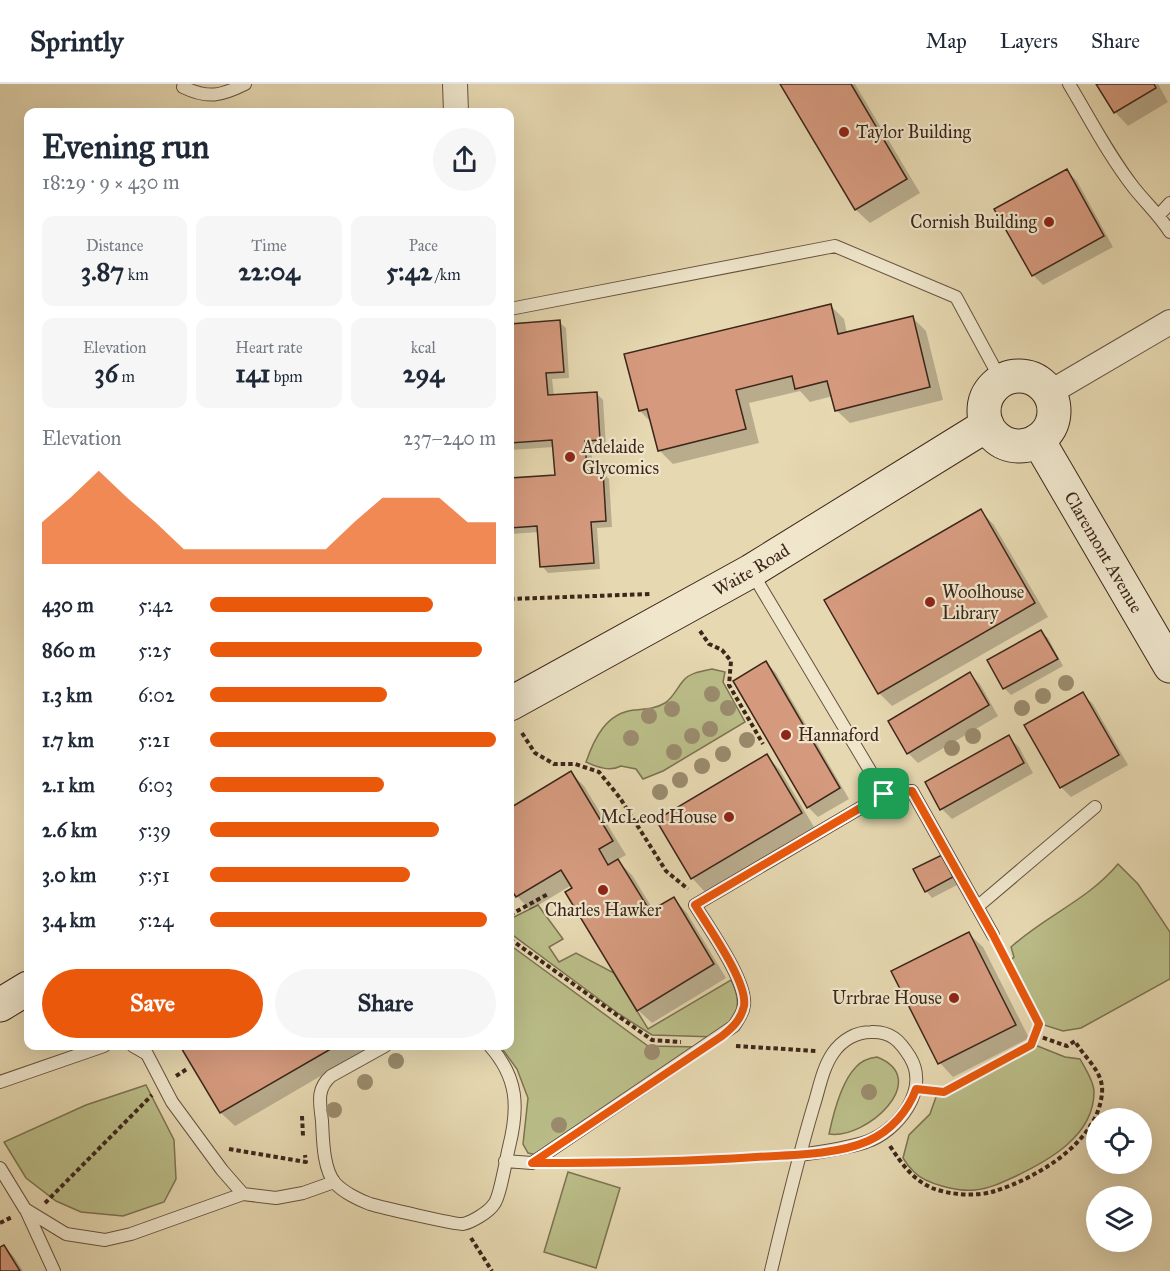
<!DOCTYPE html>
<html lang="en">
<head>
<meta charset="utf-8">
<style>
  :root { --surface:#fff; --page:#f6f6f7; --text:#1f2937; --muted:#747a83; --line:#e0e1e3; --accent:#ea580c }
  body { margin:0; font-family:"IM FELL Great Primer",serif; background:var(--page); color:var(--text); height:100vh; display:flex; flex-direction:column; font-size:22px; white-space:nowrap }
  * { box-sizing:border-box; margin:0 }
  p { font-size:20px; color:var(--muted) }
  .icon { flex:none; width:33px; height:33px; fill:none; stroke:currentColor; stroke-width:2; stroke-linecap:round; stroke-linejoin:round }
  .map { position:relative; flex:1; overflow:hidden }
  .sheet { position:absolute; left:24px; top:24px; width:490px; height:942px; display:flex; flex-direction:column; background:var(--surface); border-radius:12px; box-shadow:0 6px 24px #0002 }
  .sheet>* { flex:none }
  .tools { position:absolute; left:1086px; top:1024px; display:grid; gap:12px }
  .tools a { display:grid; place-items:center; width:66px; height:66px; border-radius:50%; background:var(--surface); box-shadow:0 6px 24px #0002; font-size:30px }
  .pin { position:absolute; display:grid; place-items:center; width:51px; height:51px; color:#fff; margin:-26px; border-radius:12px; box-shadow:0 3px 9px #0006 }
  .round { display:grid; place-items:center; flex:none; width:63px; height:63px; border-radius:32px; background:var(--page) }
  .summary { display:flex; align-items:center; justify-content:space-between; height:102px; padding:0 18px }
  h1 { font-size:33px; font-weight:800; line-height:45px }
  .metrics { display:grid; grid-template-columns:repeat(3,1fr); gap:9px; height:102px; padding:6px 18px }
  .metrics div { display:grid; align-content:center; border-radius:12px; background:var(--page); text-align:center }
  .metrics b { font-size:26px; font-weight:800 }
  .metrics small { font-size:16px; font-weight:400 }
  .metrics p { font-size:16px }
  .chart { height:168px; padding:12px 18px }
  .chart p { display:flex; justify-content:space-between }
  .chart svg { width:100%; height:108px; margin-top:6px; fill:var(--accent); opacity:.7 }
  .button { display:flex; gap:12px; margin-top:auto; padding:12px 18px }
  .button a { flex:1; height:69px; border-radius:36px; background:var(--accent); color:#fff; font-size:24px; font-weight:800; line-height:69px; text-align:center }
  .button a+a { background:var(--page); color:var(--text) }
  ul { padding:0 18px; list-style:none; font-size:20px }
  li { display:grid; grid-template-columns:96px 72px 1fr; align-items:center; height:45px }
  li i { height:15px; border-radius:8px; background:var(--accent) }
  header { display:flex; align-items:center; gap:36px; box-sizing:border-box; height:84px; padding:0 30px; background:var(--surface); border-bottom:2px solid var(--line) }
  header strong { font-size:28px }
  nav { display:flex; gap:33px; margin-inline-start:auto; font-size:21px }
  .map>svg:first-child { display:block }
</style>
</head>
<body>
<header>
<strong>Sprintly</strong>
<nav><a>Map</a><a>Layers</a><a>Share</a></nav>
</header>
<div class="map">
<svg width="1170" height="1187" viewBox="0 0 1170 1187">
  <rect width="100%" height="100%" fill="#e6d8b1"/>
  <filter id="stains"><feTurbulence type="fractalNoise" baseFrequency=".00333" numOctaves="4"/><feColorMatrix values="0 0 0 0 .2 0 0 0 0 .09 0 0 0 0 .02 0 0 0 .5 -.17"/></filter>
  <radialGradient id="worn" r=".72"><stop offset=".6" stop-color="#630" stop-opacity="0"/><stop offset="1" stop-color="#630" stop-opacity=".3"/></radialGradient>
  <path fill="#babd88" stroke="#7c7251" stroke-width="1.5" d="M712,585L725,588L723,598L745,638L663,687L643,695L636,685L621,682C610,688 597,683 586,678C594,655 606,629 634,626C645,625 655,625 665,619C673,614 677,604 683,597C689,589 702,587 712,585Z
    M1118,780L1138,800L1170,848V895L1081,944L1063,947L1044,941L1010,877L1014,873L1011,863C1045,832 1088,816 1118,780Z
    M538,821L563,855L549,863L559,878L576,869L614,889L648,945L731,896C745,924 735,933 716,953L652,951L619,930L510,849V835Z
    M510,861L648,962L700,963L537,1071L528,1069L523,1060L528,1014L517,985L500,962H510Z
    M1035,961L1065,973L1080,975C1085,984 1094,997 1094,1008C1094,1052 1048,1077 1014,1093C1001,1099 988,1105 975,1106C958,1108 926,1100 914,1088C910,1084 906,1079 903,1074L909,1051L930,1030L937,1010L943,1011L1031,966Z
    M877,973C933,995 866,1056 829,1050C833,1031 842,997 856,983C862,976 869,974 877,973Z
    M146,1001L174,1056L176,1095L164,1118L123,1132L81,1128L56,1117L26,1094L4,1058L86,1021Z
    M568,1088L620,1104L596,1184L544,1168Z"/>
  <path fill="#0003" d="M782,0H855L920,109L870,139L856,126Z
    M1098,0H1158L1168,18L1128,42L1115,28Z
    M1066,86L1077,97L1113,163L1043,201L1033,191Z
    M830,221L844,235L847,249L912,233L926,247L943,316L850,339L836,326L833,312L810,318L800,307L749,319L759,359L673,380L659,366L652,339L640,327Z
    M559,238L566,244L569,294L552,295L554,312L596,309L603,316L606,362L591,363L593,389L602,388L609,395L612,443L597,444L600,485L548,489L542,482L539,448L510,450V395L557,392L554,363L510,366V241Z
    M981,427L994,441L1048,533L892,622L879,609Z
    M1041,548L1048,554L1063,582L1011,611L1004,604L989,577Z
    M766,579L776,589L849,715L818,733L808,723Z
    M970,590L980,600L998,632L918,679L908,669Z
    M1083,610L1093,620L1128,681L1071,713L1061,703Z
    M1008,653L1019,663L1033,689L952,735L942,725Z
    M767,672L780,686L814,743L705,808L692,794Z
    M571,689L584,702L626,771L617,776L632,791L654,827L674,815L687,829L726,894L652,939L638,926L572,801L530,826L517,812L510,801V726Z
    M941,772L959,800L932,814L926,807Z
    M969,850L983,863L1029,954L953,993L940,979Z
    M510,871L514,878L510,880Z
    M182,962H372L235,1042L221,1029Z
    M4,1162L14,1173L23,1187H0V1165Z"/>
  <path fill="#d59a7e" stroke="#3d261a" stroke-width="1.5" d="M780,0H851L907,95L855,126Z
    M1096,0H1154L1156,4L1114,29Z
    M1067,85L1104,152L1032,192L994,125Z
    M831,220L838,250L913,232L930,303L835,327L827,297L795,305L792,292L736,306L746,345L658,367L647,325L639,327L624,270Z
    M560,236L564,288L546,289L548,311L597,308L600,356L585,357L587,387H603L606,437L591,438L594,479L540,483L537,442L510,444V394L555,391L552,356L510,359V240Z
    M981,425L1035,519L878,610L824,516Z
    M1041,546L1058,575L1003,605L987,576Z
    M766,577L840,704L807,724L733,597Z
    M970,588L989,621L907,670L888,637Z
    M1083,608L1119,671L1060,704L1024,641Z
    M1009,651L1024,679L940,726L925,698Z
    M767,670L802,729L691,795L656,736Z
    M571,687L613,757L599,765L608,781L618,775L650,827L674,813L714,880L637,927L565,808L572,804L561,786L516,813L510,804V724Z
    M942,771L953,793L925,808L913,785Z
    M969,848L1016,941L938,980L891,887Z
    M180,962H336L220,1029Z
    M4,1161L20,1187H0V1163Z"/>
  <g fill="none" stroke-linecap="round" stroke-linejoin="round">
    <defs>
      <path id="lane" d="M1069,0C1090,35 1109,72 1134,104C1146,119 1160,132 1170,148
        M183,3C208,15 221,12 245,0
        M1159,131L1170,119
        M510,225L835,162L956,213L1001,296
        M751,487L884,710
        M977,823L1095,723
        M133,962L147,970L172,1018L222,1086L243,1110
        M385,962L331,992C316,1005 320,1019 322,1037C323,1055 323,1085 335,1099C343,1108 359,1116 370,1120C380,1123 457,1141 463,1140C472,1138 489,1128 494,1120C500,1113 506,1075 509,1063C519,1023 518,994 490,962
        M0,998L104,962
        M505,1077L532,1079L734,942C738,935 743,930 744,921C747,897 708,843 695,821L884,710L912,707L993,851
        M0,1084L25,1125L66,1150L105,1156L131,1150L243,1110L276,1114L303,1109L334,1098
        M26,1126L54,1187
        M771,1187C784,1132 797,1078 813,1024C819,1006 822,985 833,969C842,956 856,948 871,948C891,947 900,957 910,973C930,1006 898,1047 866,1058C844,1065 821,1068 799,1071"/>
      <path id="street" d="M455,0L456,28
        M1049,309L1170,238"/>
      <g id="secondary">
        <circle cx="1019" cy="327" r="35"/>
        <path id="s1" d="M1038,356L1170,582"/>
        <path id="s2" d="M510,620L751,487L987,341"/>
        <path d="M0,921L28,904"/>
      </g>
    </defs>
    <use href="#lane" stroke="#675240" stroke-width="14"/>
    <use href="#street" stroke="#675240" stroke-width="26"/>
    <use href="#secondary" stroke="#3d261a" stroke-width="35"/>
    <path stroke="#3d261a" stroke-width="4" stroke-dasharray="4.5 3" stroke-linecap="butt" d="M510,515L650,510
      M700,547L709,560L722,566L731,577L729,601L763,660
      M522,649L535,669L554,680H575L599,688L620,714L666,787L688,805
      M510,831L548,810
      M510,855L652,956L681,958
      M736,962L816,967
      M176,992L187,985
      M932,1007L943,1008L1031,961L1039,940L1000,865
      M302,1032L303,1052
      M890,1062C902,1080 912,1095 932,1104C950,1111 977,1113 995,1107C1037,1094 1098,1058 1102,1009C1104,987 1084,974 1075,957L1067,962L1035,951
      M229,1065L306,1078L305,1071
      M563,1079H667L783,1072
      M45,1119L152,1011
      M0,1139L12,1133
      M471,1154L492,1187"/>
    <use href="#lane" stroke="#efe6cc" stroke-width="12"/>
    <use href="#street" stroke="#efe6cc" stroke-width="24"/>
    <use href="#secondary" stroke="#efe6cc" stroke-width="33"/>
  </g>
  <g fill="#9a8b6d">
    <circle cx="1066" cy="599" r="8"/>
    <circle cx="712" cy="610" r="8"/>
    <circle cx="1043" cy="612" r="8"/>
    <circle cx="728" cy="624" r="8"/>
    <circle cx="1022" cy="624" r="8"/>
    <circle cx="672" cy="625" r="8"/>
    <circle cx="649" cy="632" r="8"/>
    <circle cx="710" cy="645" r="8"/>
    <circle cx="692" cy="652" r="8"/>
    <circle cx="973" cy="652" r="8"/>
    <circle cx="631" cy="654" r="8"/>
    <circle cx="747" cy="656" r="8"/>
    <circle cx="952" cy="664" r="8"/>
    <circle cx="674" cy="668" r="8"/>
    <circle cx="723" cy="670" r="8"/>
    <circle cx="702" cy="682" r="8"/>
    <circle cx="680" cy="696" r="8"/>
    <circle cx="660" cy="708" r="8"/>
    <circle cx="652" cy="968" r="8"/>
    <circle cx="396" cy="977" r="8"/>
    <circle cx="365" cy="998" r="8"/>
    <circle cx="869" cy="1008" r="8"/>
    <circle cx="334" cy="1026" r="8"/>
    <circle cx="559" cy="1041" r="8"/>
  </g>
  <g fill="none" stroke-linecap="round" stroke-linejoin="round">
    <defs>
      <path id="route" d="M912,707L993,851L1039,940L1031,961L944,1008L916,1005C908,1027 891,1047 868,1057C836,1071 791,1071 756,1073C681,1078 607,1079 532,1079L722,952C732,944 741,936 744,922C748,898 708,843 695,821L884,710Z"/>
    </defs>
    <use href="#route" stroke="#fff" stroke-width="12"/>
    <use href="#route" stroke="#ea580c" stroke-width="8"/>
  </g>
  <g fill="#8f2418" stroke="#efe6cc" stroke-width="2">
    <circle cx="844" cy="48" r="6"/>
    <circle cx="1049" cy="138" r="6"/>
    <circle cx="570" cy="373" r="6"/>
    <circle cx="930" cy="518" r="6"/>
    <circle cx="786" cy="651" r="6"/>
    <circle cx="729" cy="733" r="6"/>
    <circle cx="603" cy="806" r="6"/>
    <circle cx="954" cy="914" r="6"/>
  </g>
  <g text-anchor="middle" stroke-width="4.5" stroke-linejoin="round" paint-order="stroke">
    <g font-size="18" fill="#3d261a" stroke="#efe6cc" text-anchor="start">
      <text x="856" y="54">Taylor Building</text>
      <text x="1037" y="144" text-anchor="end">Cornish Building</text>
      <text x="582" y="369">Adelaide<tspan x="582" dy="21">Glycomics</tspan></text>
      <text x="942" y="514">Woolhouse<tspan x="942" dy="21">Library</tspan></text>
      <text x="798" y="657">Hannaford</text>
      <text x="717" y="739" text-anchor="end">McLeod House</text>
      <text x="603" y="832" text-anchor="middle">Charles Hawker</text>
      <text x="942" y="920" text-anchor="end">Urrbrae House</text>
    </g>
    <g font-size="18" fill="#3d261a" stroke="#efe6cc">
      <text dy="6" stroke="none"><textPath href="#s1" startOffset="130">Claremont Avenue</textPath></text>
      <text dy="6" stroke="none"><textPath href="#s2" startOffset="276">Waite Road</textPath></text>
    </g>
  </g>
  <rect width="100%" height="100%" filter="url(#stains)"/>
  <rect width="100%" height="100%" fill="url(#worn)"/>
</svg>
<div class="tools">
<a><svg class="icon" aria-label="locate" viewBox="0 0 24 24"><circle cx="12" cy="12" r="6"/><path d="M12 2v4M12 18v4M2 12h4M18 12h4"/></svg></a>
<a><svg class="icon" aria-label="layers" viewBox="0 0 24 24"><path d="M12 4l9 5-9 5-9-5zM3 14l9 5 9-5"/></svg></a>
</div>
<div class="pin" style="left:884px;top:710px;background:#1e9e55"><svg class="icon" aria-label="arrive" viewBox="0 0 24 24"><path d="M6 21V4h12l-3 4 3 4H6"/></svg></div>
<section class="sheet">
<div class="summary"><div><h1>Evening run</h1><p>18:29 · 9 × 430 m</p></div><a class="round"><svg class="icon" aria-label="share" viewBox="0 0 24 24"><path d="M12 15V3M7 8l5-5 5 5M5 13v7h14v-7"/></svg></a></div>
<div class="metrics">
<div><p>Distance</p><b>3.87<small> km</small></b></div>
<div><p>Time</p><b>22:04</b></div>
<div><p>Pace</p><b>5:42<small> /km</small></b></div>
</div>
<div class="metrics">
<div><p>Elevation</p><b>36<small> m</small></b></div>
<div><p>Heart rate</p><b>141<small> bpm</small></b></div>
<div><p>kcal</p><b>294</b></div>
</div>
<div class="chart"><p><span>Elevation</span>237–240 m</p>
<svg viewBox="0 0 160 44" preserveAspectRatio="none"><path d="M0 44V27L10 17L20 6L30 17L40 27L50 38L60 38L70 38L80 38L90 38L100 38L110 27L120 17L130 17L140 17L150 27L160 27V44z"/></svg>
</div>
<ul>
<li><b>430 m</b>5:42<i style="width:78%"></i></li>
<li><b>860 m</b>5:25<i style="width:95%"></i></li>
<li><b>1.3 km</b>6:02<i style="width:62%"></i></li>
<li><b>1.7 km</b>5:21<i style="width:100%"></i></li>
<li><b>2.1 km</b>6:03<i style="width:61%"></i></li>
<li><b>2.6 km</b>5:39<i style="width:80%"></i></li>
<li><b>3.0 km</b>5:51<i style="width:70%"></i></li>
<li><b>3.4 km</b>5:24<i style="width:97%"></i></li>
</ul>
<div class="button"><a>Save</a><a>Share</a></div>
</section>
</div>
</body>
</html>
